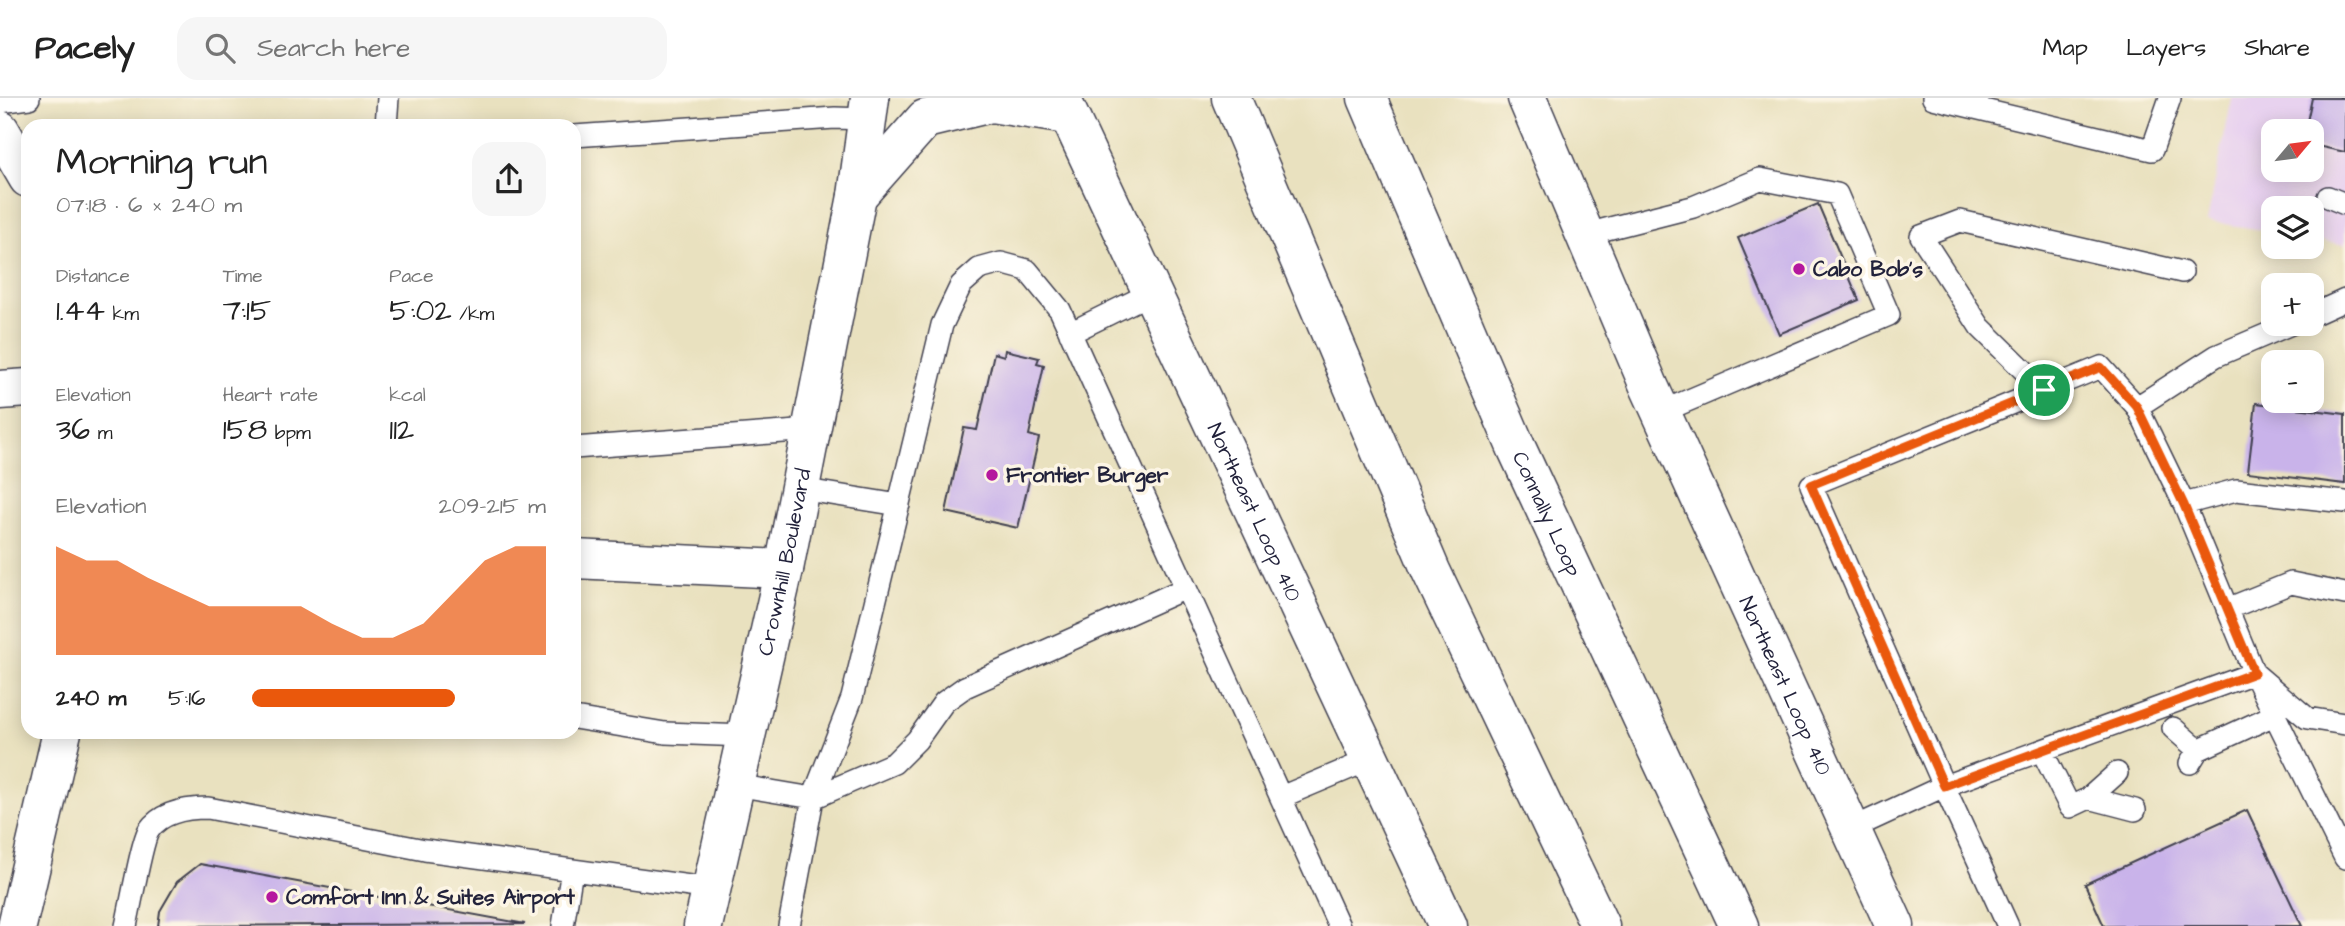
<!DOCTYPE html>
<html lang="en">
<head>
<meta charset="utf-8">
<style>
  :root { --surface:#fff; --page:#f6f6f6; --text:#222; --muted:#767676; --line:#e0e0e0; --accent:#ea580c }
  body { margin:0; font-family:"Architects Daughter",sans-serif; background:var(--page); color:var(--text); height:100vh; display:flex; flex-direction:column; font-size:26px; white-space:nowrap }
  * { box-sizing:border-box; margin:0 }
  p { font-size:23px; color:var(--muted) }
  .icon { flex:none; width:38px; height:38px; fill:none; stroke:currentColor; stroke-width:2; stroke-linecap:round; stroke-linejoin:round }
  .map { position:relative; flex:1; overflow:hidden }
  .panel { position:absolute; left:21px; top:21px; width:560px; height:620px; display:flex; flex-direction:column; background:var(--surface); border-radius:21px; box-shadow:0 4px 18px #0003 }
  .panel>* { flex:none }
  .needle { width:46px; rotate:61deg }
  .tools { position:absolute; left:2261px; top:21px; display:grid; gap:14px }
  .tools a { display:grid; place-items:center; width:63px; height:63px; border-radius:14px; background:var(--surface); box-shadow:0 4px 18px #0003; font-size:35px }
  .pin { position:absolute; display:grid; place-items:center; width:60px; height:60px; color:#fff; margin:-30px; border:4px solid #fff; border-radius:50%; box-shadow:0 2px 7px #0007 }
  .round { display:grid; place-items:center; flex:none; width:74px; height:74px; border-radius:21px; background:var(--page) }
  .head { display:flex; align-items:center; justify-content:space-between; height:119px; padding:0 35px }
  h1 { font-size:38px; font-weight:600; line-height:52px }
  .stats { display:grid; grid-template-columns:repeat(3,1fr); gap:10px; height:119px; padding:7px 35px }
  .stats div { display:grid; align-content:center }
  .stats b { font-size:30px; font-weight:600 }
  .stats small { font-size:19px; font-weight:400 }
  .stats p { font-size:19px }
  .chart { height:196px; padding:14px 35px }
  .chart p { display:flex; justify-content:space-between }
  .chart svg { width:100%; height:126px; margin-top:7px; fill:var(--accent); opacity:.7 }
  ul { padding:0 35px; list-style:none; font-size:23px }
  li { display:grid; grid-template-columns:112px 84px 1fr; align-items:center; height:52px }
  li i { height:18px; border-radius:9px; background:var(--accent) }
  header { display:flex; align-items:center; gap:42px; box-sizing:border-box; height:98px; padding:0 35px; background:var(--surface); border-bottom:2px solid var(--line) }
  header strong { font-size:33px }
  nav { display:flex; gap:38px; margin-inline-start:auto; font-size:24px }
  .search { width:490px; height:63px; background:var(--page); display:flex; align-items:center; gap:18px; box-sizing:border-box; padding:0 24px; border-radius:21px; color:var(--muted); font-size:26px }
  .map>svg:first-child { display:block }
</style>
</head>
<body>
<header>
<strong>Pacely</strong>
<div class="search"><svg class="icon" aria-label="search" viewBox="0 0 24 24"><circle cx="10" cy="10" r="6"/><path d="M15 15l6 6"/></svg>Search here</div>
<nav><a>Map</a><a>Layers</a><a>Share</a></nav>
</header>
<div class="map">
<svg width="2345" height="828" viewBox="0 0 2345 828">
  <rect width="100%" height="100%" fill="#fcf5e5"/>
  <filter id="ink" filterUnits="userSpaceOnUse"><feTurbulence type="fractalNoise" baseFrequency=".0143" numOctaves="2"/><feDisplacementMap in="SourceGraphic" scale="14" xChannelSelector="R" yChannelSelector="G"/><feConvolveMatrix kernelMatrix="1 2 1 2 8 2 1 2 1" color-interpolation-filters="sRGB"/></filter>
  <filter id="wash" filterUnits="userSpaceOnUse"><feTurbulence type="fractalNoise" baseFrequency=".00686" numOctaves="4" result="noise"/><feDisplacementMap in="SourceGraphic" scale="28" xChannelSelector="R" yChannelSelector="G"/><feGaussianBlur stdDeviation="1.57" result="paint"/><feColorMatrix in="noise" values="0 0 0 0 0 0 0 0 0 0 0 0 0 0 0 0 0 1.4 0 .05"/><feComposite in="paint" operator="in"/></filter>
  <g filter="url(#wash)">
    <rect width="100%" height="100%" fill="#e9e1bf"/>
    <path fill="#e8d2ef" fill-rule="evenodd" d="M2232,0H2345V147L2312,141V110H2273V134L2207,123ZM2273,33H2312V72H2273Z"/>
    <g id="blocks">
      <path fill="#c9b3ea" d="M2312,0H2345V54L2312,47V33H2305Z
        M1818,106L1859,202L1779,236L1738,140Z
        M1005,252L1039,260L1037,265L1044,267L1029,337L1039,340L1018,430L946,414L964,330L977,332L994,255L1004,258Z
        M2256,305L2345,316V386L2248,374Z
        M2247,712L2302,828H2104L2085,786Z
        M200,766L525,826L158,828L160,813L177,784Z"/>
    </g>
  </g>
  <g filter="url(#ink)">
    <use href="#blocks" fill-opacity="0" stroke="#403f4f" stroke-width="2"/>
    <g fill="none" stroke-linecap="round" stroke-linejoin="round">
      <defs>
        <path id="service" d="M1933,0L2152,52L2170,0
          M0,4L29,0
          M386,28L388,0
          M574,38L835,20L866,21
          M2328,99L2345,106
          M1583,137L1693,109L1760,81L1837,96L1889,217L1661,314
          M2312,217L2345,202
          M1070,235L1151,195
          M2044,292L1980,229L1921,138L1960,123L2182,174
          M2137,309L2216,258L2291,226
          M574,350L811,332
          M800,391L899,407
          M2184,406L2254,575L2345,760
          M2227,511L2291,485L2345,496
          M574,620L665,635L746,638
          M2173,630L2198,652
          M2042,653L2070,709L2089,700L2117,675
          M2190,665L2198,652L2274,617
          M735,687L813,700L894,665L917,642L944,604L965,589L1186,490
          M1281,699L1369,662
          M2089,700L2135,712
          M1851,731L1944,688L1811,387L2101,269L2137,309L2184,406L2236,392L2345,404
          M126,828C130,811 142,742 149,732C162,713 187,710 208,710L425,752L712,791
          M563,828L572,772
          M789,828L813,700L852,600L942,227L961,187L979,171L1001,165L1027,172L1060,212L1339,828
          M2008,828L1944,688L2254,575L2307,620L2345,626"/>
        <g id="minor">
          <path d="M0,32L28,80"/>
          <path d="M857,98L925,21L991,5L1067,17"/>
          <path d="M0,292L28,290"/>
          <path d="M574,461L784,471"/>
          <path d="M17,828L62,634"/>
          <path id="s1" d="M703,828L784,471L857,98L870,0"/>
        </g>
        <g id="secondary">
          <path id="s2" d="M1061,0L1448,828"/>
          <path id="s3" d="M1527,0L1649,288L1895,828"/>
        </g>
        <g id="motorway">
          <path d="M1231,0L1431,473L1600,828"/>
          <path id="s4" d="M1367,0L1516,349L1739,828"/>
        </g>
      </defs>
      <use href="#service" stroke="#403f4f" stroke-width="24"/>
      <use href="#minor" stroke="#403f4f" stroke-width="41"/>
      <use href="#secondary" stroke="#403f4f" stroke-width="41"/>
      <use href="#motorway" stroke="#403f4f" stroke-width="41"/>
      <use href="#service" stroke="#fff" stroke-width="21"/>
      <use href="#minor" stroke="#fff" stroke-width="38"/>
      <use href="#secondary" stroke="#fff" stroke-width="38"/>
      <use href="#motorway" stroke="#fff" stroke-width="38"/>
    </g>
  </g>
  <g fill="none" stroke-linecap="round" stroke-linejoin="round" filter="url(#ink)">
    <defs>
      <path id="route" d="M2101,269L2137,309L2184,407L2254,575L1944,688L1811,387Z"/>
    </defs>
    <use href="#route" stroke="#fff" stroke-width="14"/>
    <use href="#route" stroke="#ea580c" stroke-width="9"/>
  </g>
  <g fill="#b5179e" stroke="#fcf5e5" stroke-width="2.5">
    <circle cx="1799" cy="171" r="7"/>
    <circle cx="992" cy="377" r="7"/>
    <circle cx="272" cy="799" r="7"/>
  </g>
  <g text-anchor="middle" stroke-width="7" stroke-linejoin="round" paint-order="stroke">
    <g font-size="21" font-weight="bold" fill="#22223b" stroke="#fcf5e5" text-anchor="start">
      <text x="1813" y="178">Cabo Bob's</text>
      <text x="1006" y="384">Frontier Burger</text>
      <text x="286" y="806">Comfort Inn &amp; Suites Airport</text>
    </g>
    <g font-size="21" fill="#22223b" stroke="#fcf5e5">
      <text dy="7" stroke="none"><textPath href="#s2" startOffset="457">Northeast Loop 410</textPath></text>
      <text dy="7" stroke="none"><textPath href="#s4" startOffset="453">Connally Loop</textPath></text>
      <text dy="7" stroke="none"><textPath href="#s1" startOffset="373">Crownhill Boulevard</textPath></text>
      <text dy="7" stroke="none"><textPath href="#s3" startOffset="642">Northeast Loop 410</textPath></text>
    </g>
  </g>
</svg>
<div class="tools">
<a><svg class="needle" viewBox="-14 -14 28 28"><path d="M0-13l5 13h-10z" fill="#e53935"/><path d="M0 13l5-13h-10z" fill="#767676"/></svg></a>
<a><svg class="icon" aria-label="layers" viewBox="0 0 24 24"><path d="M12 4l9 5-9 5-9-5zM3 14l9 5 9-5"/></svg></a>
<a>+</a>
<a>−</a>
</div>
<div class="pin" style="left:2044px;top:292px;background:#1e9e55"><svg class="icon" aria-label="arrive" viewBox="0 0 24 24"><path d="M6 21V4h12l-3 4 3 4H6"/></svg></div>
<section class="panel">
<div class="head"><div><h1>Morning run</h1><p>07:18 · 6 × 240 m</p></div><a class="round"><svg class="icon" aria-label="share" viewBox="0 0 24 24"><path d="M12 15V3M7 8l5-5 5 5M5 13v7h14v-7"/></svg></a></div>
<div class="stats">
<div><p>Distance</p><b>1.44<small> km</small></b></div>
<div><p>Time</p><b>7:15</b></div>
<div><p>Pace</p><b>5:02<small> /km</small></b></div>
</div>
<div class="stats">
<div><p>Elevation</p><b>36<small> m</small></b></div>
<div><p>Heart rate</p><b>158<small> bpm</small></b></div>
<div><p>kcal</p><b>112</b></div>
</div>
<div class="chart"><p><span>Elevation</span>209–215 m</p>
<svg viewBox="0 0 160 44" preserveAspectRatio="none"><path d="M0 44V6L10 11L20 11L30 17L40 22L50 27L60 27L70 27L80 27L90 33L100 38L110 38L120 33L130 22L140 11L150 6L160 6V44z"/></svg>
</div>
<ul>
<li><b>240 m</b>5:16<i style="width:69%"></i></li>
</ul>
</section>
</div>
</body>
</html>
